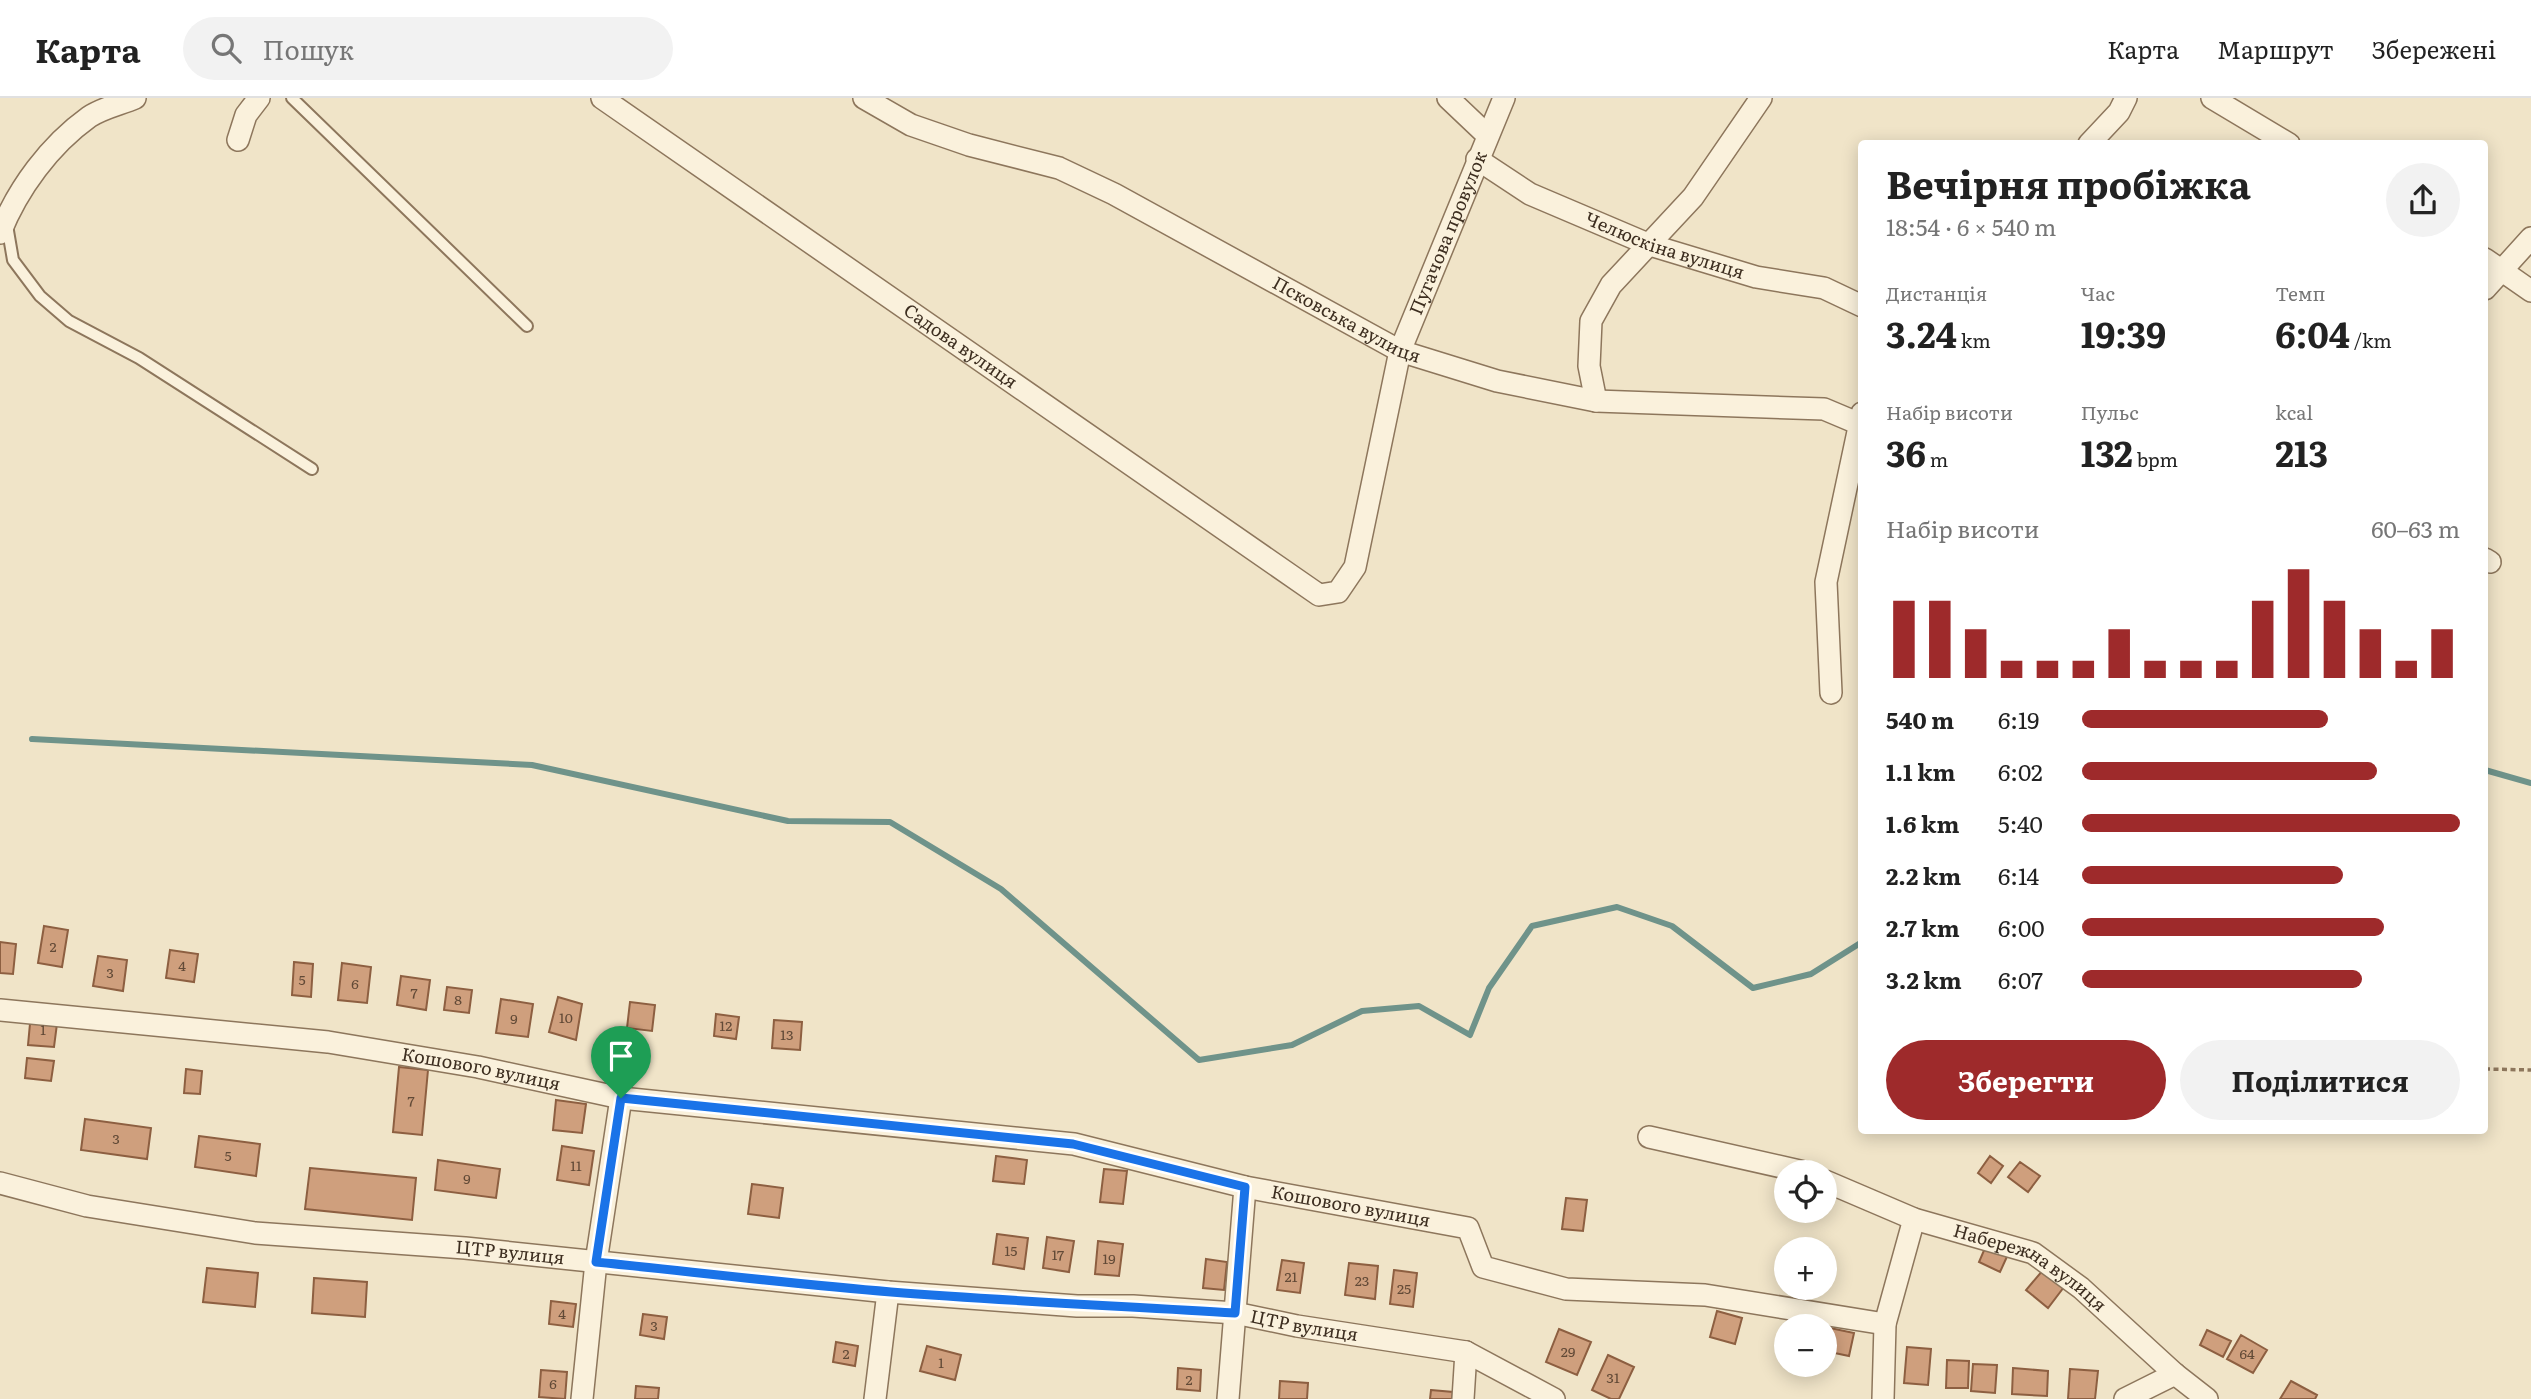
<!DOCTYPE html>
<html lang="uk">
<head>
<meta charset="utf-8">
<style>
  :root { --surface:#fff; --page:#f2f2f2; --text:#222; --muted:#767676; --line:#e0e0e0; --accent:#9e2a2b }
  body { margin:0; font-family:Literata,serif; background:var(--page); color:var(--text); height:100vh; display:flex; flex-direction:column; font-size:26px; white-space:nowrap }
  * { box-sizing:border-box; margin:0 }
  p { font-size:23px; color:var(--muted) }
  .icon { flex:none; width:38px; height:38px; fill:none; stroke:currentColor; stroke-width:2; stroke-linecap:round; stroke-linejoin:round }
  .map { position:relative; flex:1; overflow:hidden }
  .panel { position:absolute; left:1858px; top:42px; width:630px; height:994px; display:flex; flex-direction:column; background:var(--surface); border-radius:7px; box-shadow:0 4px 18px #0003 }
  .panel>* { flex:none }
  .fabs { position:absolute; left:1774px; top:1062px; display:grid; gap:14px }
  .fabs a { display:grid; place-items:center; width:63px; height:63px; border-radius:50%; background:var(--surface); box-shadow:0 4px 18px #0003; font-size:35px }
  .pin { position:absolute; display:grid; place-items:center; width:60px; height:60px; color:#fff; margin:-72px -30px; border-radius:50% 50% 50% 0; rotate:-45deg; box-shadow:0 0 7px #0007 }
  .pin .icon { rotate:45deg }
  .round { display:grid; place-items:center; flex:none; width:74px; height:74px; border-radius:37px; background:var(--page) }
  .headline { display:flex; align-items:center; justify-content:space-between; height:119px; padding:0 28px }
  h1 { font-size:38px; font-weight:700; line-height:52px }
  .stats { display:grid; grid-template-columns:repeat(3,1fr); gap:10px; height:119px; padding:7px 28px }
  .stats div { display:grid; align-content:center }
  .stats b { font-size:35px; font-weight:700 }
  .stats small { font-size:19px; font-weight:400 }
  .stats p { font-size:19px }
  .chart { height:196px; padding:14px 28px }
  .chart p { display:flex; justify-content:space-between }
  .chart svg { width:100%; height:126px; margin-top:7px; stroke:var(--accent); stroke-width:6 }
  .action { display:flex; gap:14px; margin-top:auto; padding:14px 28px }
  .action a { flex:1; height:80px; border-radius:42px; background:var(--accent); color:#fff; font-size:28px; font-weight:700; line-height:80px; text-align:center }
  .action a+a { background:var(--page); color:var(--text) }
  ul { padding:0 28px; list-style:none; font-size:23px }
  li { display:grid; grid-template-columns:112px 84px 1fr; align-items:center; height:52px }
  li i { height:18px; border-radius:9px; background:var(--accent) }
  header { display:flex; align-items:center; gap:42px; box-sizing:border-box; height:98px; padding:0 35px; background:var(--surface); border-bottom:2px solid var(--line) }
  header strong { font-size:33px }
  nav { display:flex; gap:38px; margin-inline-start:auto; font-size:24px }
  .search { width:490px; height:63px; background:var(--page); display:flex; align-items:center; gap:18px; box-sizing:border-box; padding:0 24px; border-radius:38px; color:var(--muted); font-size:26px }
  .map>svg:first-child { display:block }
</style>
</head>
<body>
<header>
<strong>Карта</strong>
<div class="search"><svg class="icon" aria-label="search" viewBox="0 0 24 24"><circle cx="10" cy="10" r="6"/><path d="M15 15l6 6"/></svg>Пошук</div>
<nav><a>Карта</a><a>Маршрут</a><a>Збережені</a></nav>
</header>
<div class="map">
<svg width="2531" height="1301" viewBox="0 0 2531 1301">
  <rect width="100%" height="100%" fill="#f0e4c8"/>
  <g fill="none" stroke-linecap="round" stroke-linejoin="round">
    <path stroke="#6f938a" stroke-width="6" d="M32,641L532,667L788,723L890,724L1001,791L1199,962L1292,947L1362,913L1419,908L1470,937L1489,890L1532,828L1617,809L1672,828L1753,890L1811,876L1862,844
      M2485,672L2531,685"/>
  </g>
  <path fill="#cf9f7d" stroke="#8d5f41" stroke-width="2" d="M44,828L68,832L62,869L38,865Z
    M0,844L16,846L13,876L0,875Z
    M170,852L198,856L194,884L166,880Z
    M98,858L127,862L123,893L93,888Z
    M294,864L313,866L311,899L292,897Z
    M342,865L371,869L367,905L338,902Z
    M401,878L430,882L426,912L397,907Z
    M447,889L472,892L469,915L444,912Z
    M558,899L582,906L576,942L549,934Z
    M501,901L533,906L528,939L496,935Z
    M630,904L655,907L652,933L627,930Z
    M31,915L58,918L54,949L28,947Z
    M716,916L739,919L736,941L714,938Z
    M774,922L802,924L800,952L772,950Z
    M27,960L54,963L51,983L25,980Z
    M399,969L428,972L422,1037L393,1034Z
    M186,971L202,973L200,996L184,995Z
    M556,1002L586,1006L582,1035L553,1032Z
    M85,1021L151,1030L147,1061L81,1052Z
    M199,1038L260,1046L256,1078L195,1069Z
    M562,1048L594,1053L589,1087L557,1082Z
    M996,1058L1027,1062L1024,1086L993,1083Z
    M1990,1058L2003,1068L1991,1085L1978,1075Z
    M438,1062L500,1071L496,1100L435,1092Z
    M2020,1064L2040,1078L2028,1094L2008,1079Z
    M310,1070L416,1080L412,1122L305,1111Z
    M1104,1071L1127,1073L1123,1106L1100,1104Z
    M752,1086L783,1090L779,1120L748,1116Z
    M1566,1100L1587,1102L1583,1133L1562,1131Z
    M997,1136L1028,1140L1024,1171L993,1166Z
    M1047,1139L1074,1143L1069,1174L1043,1170Z
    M1098,1143L1123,1146L1119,1178L1095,1176Z
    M1988,1143L2010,1152L2000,1174L1979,1164Z
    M1206,1161L1227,1164L1224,1192L1203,1190Z
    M1282,1162L1304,1165L1300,1195L1277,1192Z
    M1349,1165L1378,1168L1375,1201L1345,1197Z
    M207,1170L258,1175L255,1209L203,1204Z
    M1394,1172L1417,1175L1413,1209L1390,1206Z
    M2043,1172L2064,1189L2048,1210L2026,1192Z
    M314,1180L367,1184L365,1219L312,1215Z
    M551,1203L576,1206L573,1229L549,1226Z
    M1717,1213L1742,1220L1735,1246L1710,1239Z
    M643,1216L667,1219L664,1241L640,1237Z
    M1830,1230L1854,1235L1849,1258L1825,1253Z
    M1559,1231L1591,1244L1577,1277L1546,1264Z
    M2207,1232L2231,1243L2223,1259L2200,1247Z
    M2241,1237L2267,1252L2253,1275L2227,1261Z
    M836,1244L858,1248L855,1268L833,1264Z
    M927,1248L961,1257L955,1282L920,1273Z
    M1907,1249L1931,1251L1928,1287L1904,1285Z
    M1608,1257L1634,1269L1619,1301H1611L1592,1292Z
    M1947,1262L1969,1263L1968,1290H1946Z
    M1973,1266L1997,1267L1995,1295L1971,1293Z
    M1178,1270L1201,1272L1200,1293L1177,1291Z
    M2013,1270L2048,1273L2047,1298L2012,1296Z
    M2070,1271L2098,1273L2095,1301H2068Z
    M541,1272L567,1274L565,1301L539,1299Z
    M1280,1283L1308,1285L1307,1301H1279Z
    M2291,1283L2317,1297L2315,1301H2280Z
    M636,1288L659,1290L658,1301H635Z
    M1431,1292L1453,1294L1452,1301H1430Z"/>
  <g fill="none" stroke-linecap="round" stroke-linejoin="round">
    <defs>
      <path id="lane" d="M292,0L527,228
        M7,127L13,162L40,198L69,223L139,260L312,371"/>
      <g id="street">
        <path id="s1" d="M602,0L1319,497L1338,494L1355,469L1400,253L1504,0"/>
        <path id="s2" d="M864,0L911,27L969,47L1059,70L1114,96L1400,253L1497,283L1596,303L1824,311L1862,327"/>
        <path d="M1448,0L1487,37"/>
        <path d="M2212,0L2289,46"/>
        <path d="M238,42L246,17L259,0"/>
        <path d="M2089,46L2119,14L2126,0"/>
        <path id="s3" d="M1477,61L1530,96L1650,147L1756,179L1824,190L1862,208"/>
        <path d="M0,135C18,90 50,47 89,19C102,10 121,6 135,0"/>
        <path d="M2485,161L2531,193"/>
        <path d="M2485,191L2531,140"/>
        <path d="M1596,303L1589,268L1591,223L1611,187L1693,99L1761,0"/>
        <path d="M2485,461L2490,464"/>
        <path d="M1831,595L1826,484L1862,315"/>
        <path id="s4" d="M0,912L328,944L478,969L621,1000L1074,1046L1245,1089L1468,1130L1483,1169L1566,1191L1705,1197L1885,1226"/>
        <path d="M1649,1039L1804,1074"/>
        <path id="s5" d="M1825,1083L1914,1121L2033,1155L2081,1190L2175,1276L2207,1301"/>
        <path id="s6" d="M0,1085L87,1108L255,1135L465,1150L888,1194L1077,1208H1133L1235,1215L1297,1228L1466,1254L1554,1301"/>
        <path d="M582,1301L596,1164L621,1000"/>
        <path d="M875,1301L888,1194"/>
        <path d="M1228,1301L1245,1089"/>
        <path d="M1463,1301L1466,1254"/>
        <path d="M1883,1301L1885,1226L1914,1121"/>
        <path d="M2125,1301L2175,1276"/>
      </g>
    </defs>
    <use href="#lane" stroke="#8d765c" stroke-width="14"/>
    <use href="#street" stroke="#8d765c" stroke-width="24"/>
    <path stroke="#8d765c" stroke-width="3.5" stroke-dasharray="5 3.5" stroke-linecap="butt" d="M2485,971L2531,972"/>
    <use href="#lane" stroke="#faf1dc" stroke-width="10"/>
    <use href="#street" stroke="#faf1dc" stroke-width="21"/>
  </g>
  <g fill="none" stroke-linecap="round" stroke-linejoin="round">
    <defs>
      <path id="route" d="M621,1000L1073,1046L1245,1089L1235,1215C1120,1208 1006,1203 891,1194C793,1186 694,1174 596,1164Z"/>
    </defs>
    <use href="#route" stroke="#fff" stroke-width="14"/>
    <use href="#route" stroke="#1a73e8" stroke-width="9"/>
  </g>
  <g text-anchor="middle" stroke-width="5" stroke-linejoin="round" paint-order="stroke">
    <g font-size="14" fill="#624a37">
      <text x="53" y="854">2</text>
      <text x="182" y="873">4</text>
      <text x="110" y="880">3</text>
      <text x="302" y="887">5</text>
      <text x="355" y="891">6</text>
      <text x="414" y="900">7</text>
      <text x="458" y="907">8</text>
      <text x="566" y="925">10</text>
      <text x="514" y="926">9</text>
      <text x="726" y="933">12</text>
      <text x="43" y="937">1</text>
      <text x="787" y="942">13</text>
      <text x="411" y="1008">7</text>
      <text x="116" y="1046">3</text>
      <text x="228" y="1063">5</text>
      <text x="576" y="1073">11</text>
      <text x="467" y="1086">9</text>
      <text x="1011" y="1158">15</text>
      <text x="1058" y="1162">17</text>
      <text x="1109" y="1166">19</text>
      <text x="1291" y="1184">21</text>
      <text x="1362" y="1188">23</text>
      <text x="1404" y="1196">25</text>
      <text x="562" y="1221">4</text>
      <text x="654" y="1233">3</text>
      <text x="1568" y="1259">29</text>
      <text x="846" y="1261">2</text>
      <text x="2247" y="1261">64</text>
      <text x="941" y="1270">1</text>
      <text x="1613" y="1285">31</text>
      <text x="1189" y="1287">2</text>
      <text x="553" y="1291">6</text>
    </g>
    <g font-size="18" fill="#3d2e20" stroke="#f7eed8">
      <text dy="6" stroke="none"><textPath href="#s1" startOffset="1270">Пугачова провулок</textPath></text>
      <text dy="6" stroke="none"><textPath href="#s3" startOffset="208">Челюскіна вулиця</textPath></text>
      <text dy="6" stroke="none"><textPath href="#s2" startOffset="534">Псковська вулиця</textPath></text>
      <text dy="6" stroke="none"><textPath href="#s1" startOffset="436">Садова вулиця</textPath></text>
      <text dy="6" stroke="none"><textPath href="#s4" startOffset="485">Кошового вулиця</textPath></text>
      <text dy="6" stroke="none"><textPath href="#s4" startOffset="1367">Кошового вулиця</textPath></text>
      <text dy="6" stroke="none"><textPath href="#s6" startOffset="516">ЦТР вулиця</textPath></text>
      <text dy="6" stroke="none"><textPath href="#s5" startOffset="224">Набережна вулиця</textPath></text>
      <text dy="6" stroke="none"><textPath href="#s6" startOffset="1314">ЦТР вулиця</textPath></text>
    </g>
  </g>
</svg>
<div class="fabs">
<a><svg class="icon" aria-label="locate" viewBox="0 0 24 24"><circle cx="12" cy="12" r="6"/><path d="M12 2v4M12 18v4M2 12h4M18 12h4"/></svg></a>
<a>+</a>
<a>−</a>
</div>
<div class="pin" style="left:621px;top:1000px;background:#1e9e55"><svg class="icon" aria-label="arrive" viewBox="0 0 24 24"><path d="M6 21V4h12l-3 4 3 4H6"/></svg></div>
<section class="panel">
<div class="headline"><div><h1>Вечірня пробіжка</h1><p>18:54 · 6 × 540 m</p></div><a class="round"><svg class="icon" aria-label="share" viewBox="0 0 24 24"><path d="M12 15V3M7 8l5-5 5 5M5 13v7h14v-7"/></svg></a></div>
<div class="stats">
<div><p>Дистанція</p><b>3.24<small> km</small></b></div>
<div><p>Час</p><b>19:39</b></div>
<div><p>Темп</p><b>6:04<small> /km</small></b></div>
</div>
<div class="stats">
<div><p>Набір висоти</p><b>36<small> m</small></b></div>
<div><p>Пульс</p><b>132<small> bpm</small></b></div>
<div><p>kcal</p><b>213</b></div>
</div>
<div class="chart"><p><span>Набір висоти</span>60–63 m</p>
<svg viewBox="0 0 160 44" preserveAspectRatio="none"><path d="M5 44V17M15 44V17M25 44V27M35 44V38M45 44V38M55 44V38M65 44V27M75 44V38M85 44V38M95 44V38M105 44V17M115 44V6M125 44V17M135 44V27M145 44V38M155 44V27"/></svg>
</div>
<ul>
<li><b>540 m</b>6:19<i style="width:65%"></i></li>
<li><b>1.1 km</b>6:02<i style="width:78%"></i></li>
<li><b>1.6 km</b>5:40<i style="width:100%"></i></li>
<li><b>2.2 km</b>6:14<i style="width:69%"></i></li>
<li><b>2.7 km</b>6:00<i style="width:80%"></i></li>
<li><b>3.2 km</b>6:07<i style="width:74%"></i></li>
</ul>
<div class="action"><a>Зберегти</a><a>Поділитися</a></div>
</section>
</div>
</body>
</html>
